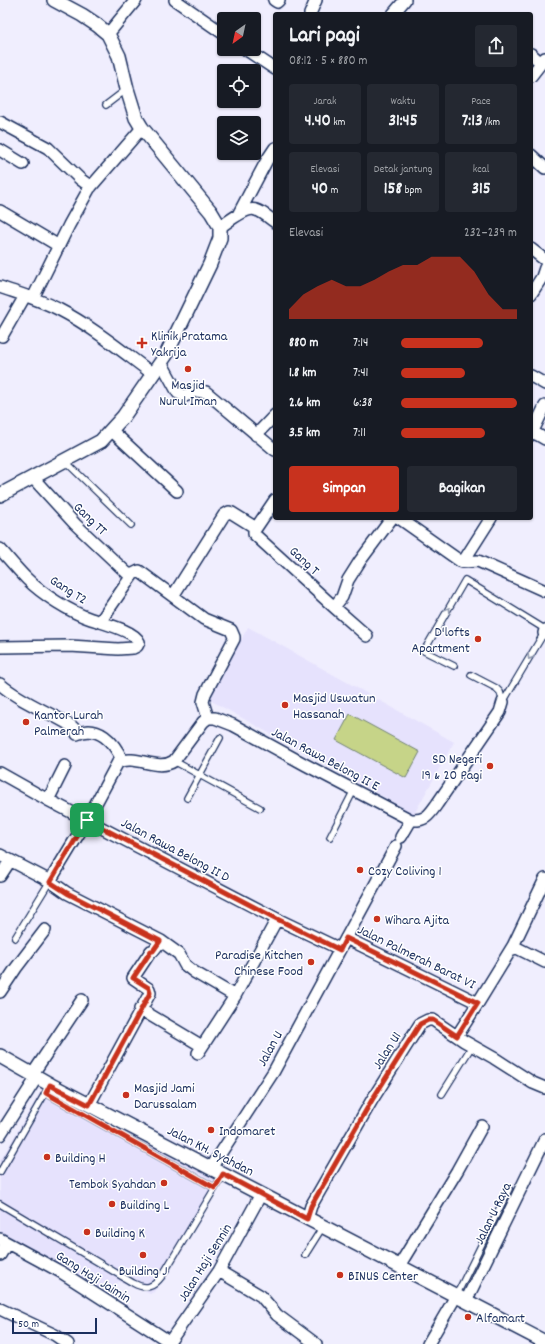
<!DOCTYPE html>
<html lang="id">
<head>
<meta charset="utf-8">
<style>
  :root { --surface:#171b24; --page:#242831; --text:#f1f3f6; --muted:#9ea1a6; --accent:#c8321e }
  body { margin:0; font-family:Dekko,sans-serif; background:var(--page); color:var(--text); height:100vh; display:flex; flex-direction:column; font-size:15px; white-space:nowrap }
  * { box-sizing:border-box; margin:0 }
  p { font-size:13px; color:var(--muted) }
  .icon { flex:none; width:22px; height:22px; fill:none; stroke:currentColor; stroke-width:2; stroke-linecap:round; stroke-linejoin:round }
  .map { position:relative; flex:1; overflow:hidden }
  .drawer { position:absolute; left:273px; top:12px; width:260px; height:508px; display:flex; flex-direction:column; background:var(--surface); border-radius:4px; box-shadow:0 1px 3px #0004 }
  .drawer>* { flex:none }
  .needle { width:26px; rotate:213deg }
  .tools { position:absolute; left:217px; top:12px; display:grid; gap:8px }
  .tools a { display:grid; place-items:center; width:44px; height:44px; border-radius:4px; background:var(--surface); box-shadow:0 1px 3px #0004; font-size:20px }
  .scale { position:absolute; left:12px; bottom:10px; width:85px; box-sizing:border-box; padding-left:4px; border:2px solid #1b2f5e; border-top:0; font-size:11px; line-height:14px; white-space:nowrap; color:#1b2f5e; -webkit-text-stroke:3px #fff; paint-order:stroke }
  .pin { position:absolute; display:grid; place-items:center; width:34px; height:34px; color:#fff; margin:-17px; border-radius:8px; box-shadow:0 2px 6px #0006 }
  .round { display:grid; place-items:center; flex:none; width:42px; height:42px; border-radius:4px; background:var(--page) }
  .summary { display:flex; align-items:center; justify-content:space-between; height:68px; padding:0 16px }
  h1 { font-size:22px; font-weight:800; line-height:30px }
  .stats { display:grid; grid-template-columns:repeat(3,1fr); gap:6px; height:68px; padding:4px 16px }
  .stats div { display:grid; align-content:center; border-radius:4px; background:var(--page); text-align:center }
  .stats b { font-size:17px; font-weight:800 }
  .stats small { font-size:11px; font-weight:400 }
  .stats p { font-size:11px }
  .chart { height:112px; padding:8px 16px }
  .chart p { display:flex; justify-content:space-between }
  .chart svg { width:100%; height:72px; margin-top:4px; fill:var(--accent); opacity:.7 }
  .cta { display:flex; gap:8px; margin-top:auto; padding:8px 16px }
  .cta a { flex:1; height:46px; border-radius:4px; background:var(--accent); color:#fff; font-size:16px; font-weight:800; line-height:46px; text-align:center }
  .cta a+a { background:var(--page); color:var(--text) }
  ul { padding:0 16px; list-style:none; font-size:13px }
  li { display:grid; grid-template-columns:64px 48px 1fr; align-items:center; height:30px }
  li i { height:10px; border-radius:5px; background:var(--accent) }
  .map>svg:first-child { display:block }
</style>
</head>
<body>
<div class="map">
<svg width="545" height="1344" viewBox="0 0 545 1344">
  <rect width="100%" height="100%" fill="#f0eefe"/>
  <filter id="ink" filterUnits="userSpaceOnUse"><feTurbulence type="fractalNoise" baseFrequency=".025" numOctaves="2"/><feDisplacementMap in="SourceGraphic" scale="8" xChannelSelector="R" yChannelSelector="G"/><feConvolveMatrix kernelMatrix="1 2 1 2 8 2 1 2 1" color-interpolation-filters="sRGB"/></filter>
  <g filter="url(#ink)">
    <path fill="#e6e2fd" d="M248,627L454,742L414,814L208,699Z
      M43,1088L222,1183L154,1292L150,1294L126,1283L118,1282L106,1299L0,1235V1161Z"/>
    <path fill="#c6d488" stroke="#708273" d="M350,714L420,752L406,778L336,740Z"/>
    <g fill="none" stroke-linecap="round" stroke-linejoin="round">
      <defs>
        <path id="service" d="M106,105L127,89
          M65,461L131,525
          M454,666L424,651L465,580L543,628L544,633L503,702L500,692L496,688L471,675
          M174,761L260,808
          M187,798L220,738
          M330,837L354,790
          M15,938L50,881
          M46,1093L215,1188L223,1174
          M442,1094L472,1046
          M0,1172L47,1090
          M0,1204L133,1283C146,1290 153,1288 162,1276L215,1188
          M305,1255L322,1228
          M456,1296L509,1189"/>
        <path id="minor" d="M175,0L224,34
          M274,0L277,2L279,0
          M310,14L316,0
          M393,14L405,0
          M108,34L136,0
          M245,49L275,69
          M531,54L541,63
          M531,76L545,58
          M0,122L48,148L80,179L91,187
          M0,150L23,164
          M531,155L545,168
          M0,211L59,246
          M238,215L267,160L275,148
          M220,227C228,222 247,206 256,210C263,212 269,218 275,222
          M531,249L545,260
          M0,287C20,294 41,300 60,310C93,327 123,352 153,374
          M531,294L542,277L545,268
          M33,298L69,225L89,189L142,128
          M0,335L2,336L25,296
          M161,362L178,393L185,396L195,391L206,392L275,450
          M531,376L545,384
          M111,430L177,491
          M533,432L545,439
          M256,435L275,415
          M531,435L545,406
          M33,478L75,524L128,574H133
          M275,500L254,531V534L334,607L367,636
          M399,518L460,561L463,562L478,561L545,591
          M0,549C9,559 17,569 27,579C42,594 70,612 91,619C103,623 135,631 139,642L137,646L133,648L118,649L70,646L0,647
          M463,562L491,518
          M173,596L224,515L229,512L232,513L256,528
          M334,607L342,597L348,580L360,561L392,518
          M100,622L133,574L139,571L204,619L231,630L234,637V639L205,694L203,702L208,718
          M544,633L545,630
          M0,684C21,702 47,711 70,725L77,731V734C98,724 114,742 122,760
          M208,718H215L233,725L306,765L411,820C426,821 429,815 437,804L500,712L503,702
          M0,773L48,800L277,919L340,949
          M48,800L65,766
          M401,837L411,820
          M0,855L50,881L67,893L161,941L179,954L185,965L194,972L235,996
          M0,876L10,861
          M50,881L87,820L118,762C137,754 157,772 174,761L203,722L208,718
          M346,938L478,1003L513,946L545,879
          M513,946L545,962
          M0,992L16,968L45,930
          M140,1009L202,1046
          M457,1036L478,1003
          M198,1053L235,996L277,919
          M32,1075L82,1000
          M89,1105L150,993L149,989L133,978L151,951H153L161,941
          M0,1135L37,1077
          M211,1168L274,1071L396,846
          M307,1219L311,1206L372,1100L420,1024L428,1020H433L464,1041L494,1058L533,1083L545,1088
          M0,1239L61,1272L170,1342
          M0,1255L7,1243
          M399,1266L457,1171L482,1126
          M219,1271L261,1296L277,1315L316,1344
          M466,1301L545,1139
          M0,1309L55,1335L68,1344
          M168,1344L219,1271L261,1194
          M428,1344L456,1296"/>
        <path id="tertiary" d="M0,495L101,441L123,417L166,355L210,264L220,238V227L211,212L142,128L136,118L127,89L119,56L108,34L97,25L82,15L54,0
          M0,1056L51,1085L545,1342"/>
      </defs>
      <use href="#service" stroke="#1b2f5e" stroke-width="8"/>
      <use href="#minor" stroke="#1b2f5e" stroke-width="14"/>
      <use href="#tertiary" stroke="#1b2f5e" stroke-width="16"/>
      <use href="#service" stroke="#fff" stroke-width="5.5"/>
      <use href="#minor" stroke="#fff" stroke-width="11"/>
      <use href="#tertiary" stroke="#fff" stroke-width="13"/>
    </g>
    <defs><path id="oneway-chevron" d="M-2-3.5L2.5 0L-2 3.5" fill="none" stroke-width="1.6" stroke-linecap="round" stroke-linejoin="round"/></defs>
    <g stroke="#8d97ae">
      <use href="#oneway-chevron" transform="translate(448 610) rotate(-60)"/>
      <use href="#oneway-chevron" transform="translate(530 657) rotate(121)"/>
    </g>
  </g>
  <g fill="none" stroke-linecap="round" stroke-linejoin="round" filter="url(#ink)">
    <defs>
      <path id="route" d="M87,820L277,919L340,950L346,938L478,1003L457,1036L433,1020H428L420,1024L372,1100L311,1206L307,1219L223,1174L215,1188L46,1093L50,1085L89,1105L150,993L149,988L133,978L151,951H153L160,941L67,893L50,882Z"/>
    </defs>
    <use href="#route" stroke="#fff" stroke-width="8"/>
    <use href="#route" stroke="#c8321e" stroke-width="5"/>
  </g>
  <g fill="#c8321e" stroke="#fff" stroke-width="1.5">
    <path d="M140 337h4v4h4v4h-4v4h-4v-4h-4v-4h4z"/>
    <circle cx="188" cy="369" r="4"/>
    <circle cx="478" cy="639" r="4"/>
    <circle cx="285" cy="705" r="4"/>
    <circle cx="26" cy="722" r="4"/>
    <circle cx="490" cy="766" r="4"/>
    <circle cx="360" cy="870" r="4"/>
    <circle cx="377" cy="919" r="4"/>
    <circle cx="311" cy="962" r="4"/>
    <circle cx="126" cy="1095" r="4"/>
    <circle cx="211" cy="1130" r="4"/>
    <circle cx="47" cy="1157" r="4"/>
    <circle cx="164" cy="1183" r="4"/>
    <circle cx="112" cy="1204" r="4"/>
    <circle cx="87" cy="1232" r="4"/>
    <circle cx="143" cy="1255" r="4"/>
    <circle cx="340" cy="1275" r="4"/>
    <circle cx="468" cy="1317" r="4"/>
  </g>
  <g text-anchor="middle" stroke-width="3" stroke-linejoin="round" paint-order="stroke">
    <g font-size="14" fill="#1b2f5e" stroke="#fff" text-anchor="start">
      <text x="151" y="340">Klinik Pratama<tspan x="151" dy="16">Yakrija</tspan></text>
      <text x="188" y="389" text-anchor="middle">Masjid<tspan x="188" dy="16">Nurul Iman</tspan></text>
      <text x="470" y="636" text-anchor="end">D'lofts<tspan x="470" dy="16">Apartment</tspan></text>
      <text x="293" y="702">Masjid Uswatun<tspan x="293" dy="16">Hassanah</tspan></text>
      <text x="34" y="719">Kantor Lurah<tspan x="34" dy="16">Palmerah</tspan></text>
      <text x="482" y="763" text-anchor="end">SD Negeri<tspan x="482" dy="16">19 &amp; 20 Pagi</tspan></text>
      <text x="368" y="875">Cozy Coliving 1</text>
      <text x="385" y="924">Wihara Ajita</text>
      <text x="303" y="959" text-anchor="end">Paradise Kitchen<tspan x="303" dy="16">Chinese Food</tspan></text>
      <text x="134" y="1092">Masjid Jami<tspan x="134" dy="16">Darussalam</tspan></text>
      <text x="219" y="1135">Indomaret</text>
      <text x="55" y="1162">Building H</text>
      <text x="156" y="1188" text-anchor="end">Tembok Syahdan</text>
      <text x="120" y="1209">Building L</text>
      <text x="95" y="1237">Building K</text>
      <text x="143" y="1275" text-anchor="middle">Building J</text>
      <text x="348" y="1280">BINUS Center</text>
      <text x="476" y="1322">Alfamart</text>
    </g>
    <g font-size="14" fill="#1b2f5e" stroke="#fff">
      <text transform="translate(91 518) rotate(44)" y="5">Gang TT</text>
      <text transform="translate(305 560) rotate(43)" y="5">Gang T</text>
      <text transform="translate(69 589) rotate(32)" y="5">Gang T2</text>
      <text transform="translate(326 758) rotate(28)" y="5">Jalan Rawa Belong II E</text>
      <text transform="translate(176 849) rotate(28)" y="5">Jalan Rawa Belong II D</text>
      <text transform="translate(417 956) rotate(26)" y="5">Jalan Palmerah Barat VI</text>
      <text transform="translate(269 1048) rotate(-61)" y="5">Jalan U</text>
      <text transform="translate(386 1050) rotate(-58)" y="5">Jalan U1</text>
      <text transform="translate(211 1150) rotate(27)" y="5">Jalan KH. Syahdan</text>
      <text transform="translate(492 1213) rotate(-64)" y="5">Jalan U Raya</text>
      <text transform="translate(204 1262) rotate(-58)" y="5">Jalan Haji Sennin</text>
      <text transform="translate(94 1276) rotate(32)" y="5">Gang Haji Jaimin</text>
    </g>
  </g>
</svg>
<div class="tools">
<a><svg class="needle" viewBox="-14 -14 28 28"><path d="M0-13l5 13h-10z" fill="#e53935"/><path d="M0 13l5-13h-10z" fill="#9ea1a6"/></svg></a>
<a><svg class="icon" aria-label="locate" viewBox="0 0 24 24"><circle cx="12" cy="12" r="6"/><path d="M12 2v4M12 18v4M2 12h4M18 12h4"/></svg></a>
<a><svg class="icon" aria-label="layers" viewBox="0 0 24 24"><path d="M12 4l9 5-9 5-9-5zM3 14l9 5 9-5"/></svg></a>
</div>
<div class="scale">50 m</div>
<div class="pin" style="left:87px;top:820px;background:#1e9e55"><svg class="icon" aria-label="arrive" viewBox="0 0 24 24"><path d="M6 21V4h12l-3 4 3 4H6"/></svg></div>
<section class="drawer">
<div class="summary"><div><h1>Lari pagi</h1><p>08:12 · 5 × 880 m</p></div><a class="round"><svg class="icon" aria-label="share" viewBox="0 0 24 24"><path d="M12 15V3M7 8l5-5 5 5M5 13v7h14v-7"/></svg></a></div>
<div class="stats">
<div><p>Jarak</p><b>4.40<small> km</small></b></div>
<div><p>Waktu</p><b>31:45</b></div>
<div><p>Pace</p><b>7:13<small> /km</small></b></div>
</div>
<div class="stats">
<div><p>Elevasi</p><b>40<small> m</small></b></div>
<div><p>Detak jantung</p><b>158<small> bpm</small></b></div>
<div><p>kcal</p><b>315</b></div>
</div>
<div class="chart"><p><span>Elevasi</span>232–239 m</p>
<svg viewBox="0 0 160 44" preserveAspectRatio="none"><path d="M0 44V38L10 29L20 24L30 20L40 24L50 24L60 20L70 15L80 11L90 11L100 6L110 6L120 6L130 15L140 29L150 38L160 38V44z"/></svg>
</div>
<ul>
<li><b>880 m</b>7:14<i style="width:71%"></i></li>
<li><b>1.8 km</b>7:41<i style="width:55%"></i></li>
<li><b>2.6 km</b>6:38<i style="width:100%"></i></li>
<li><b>3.5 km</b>7:11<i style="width:72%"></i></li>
</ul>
<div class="cta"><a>Simpan</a><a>Bagikan</a></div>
</section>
</div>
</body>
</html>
